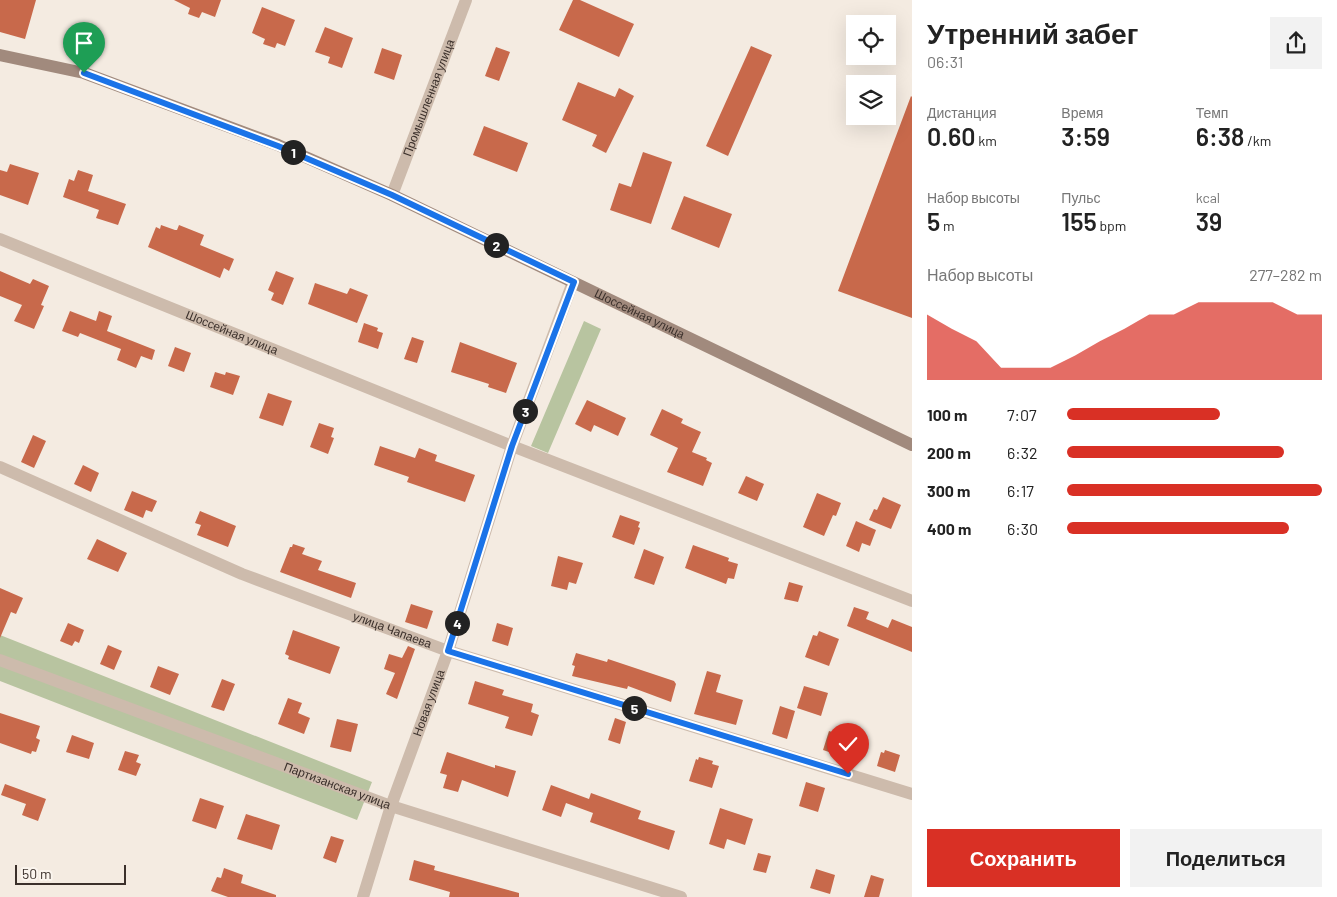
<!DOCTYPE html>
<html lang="ru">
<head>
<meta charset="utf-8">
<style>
  :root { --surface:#fff; --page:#f2f2f2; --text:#222; --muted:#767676; --accent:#d93025 }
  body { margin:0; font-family:Barlow,sans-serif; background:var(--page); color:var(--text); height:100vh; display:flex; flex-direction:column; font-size:19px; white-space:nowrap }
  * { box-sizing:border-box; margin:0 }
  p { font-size:16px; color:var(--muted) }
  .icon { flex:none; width:28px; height:28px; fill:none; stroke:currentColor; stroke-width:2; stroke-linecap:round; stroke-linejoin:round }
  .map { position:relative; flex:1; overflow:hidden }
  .panel { display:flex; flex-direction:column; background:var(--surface); width:425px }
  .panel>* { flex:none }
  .buttons { position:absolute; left:846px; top:15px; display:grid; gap:10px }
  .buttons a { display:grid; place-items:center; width:50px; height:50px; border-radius:0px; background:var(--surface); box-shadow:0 5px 20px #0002; font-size:25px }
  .scale { position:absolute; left:15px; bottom:12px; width:111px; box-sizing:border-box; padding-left:5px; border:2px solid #3b302b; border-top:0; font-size:14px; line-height:18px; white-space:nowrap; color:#3b302b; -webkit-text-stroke:4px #fbf5ee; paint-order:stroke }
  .pin { position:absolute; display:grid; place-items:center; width:42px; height:42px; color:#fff; margin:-51px -21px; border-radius:50% 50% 50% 0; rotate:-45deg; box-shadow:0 0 5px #0007 }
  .pin .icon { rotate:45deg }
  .km { position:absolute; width:25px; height:25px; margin:-12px; border-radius:50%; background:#222; color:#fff; font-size:14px; line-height:25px; text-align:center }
  .round { display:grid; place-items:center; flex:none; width:52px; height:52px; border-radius:0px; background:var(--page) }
  .headline { display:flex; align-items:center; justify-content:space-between; height:85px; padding:0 15px }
  h1 { font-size:28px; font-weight:600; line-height:38px }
  .metrics { display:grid; grid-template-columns:repeat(3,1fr); gap:8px; height:85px; padding:5px 15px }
  .metrics div { display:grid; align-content:center }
  .metrics b { font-size:25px; font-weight:600 }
  .metrics small { font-size:14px; font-weight:400 }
  .metrics p { font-size:14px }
  .chart { height:140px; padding:10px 15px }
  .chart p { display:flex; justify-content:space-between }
  .chart svg { width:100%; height:90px; margin-top:5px; fill:var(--accent); opacity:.7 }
  .cta { display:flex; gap:10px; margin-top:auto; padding:10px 15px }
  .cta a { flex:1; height:58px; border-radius:0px; background:var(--accent); color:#fff; font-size:20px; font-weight:600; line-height:58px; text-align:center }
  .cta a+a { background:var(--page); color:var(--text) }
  ul { padding:0 15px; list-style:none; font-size:16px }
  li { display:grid; grid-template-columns:80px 60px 1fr; align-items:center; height:38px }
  li i { height:12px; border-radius:6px; background:var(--accent) }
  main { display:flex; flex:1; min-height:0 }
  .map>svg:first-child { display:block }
</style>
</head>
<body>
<main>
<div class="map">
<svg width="912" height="897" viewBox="0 0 912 897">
  <rect width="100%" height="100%" fill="#f4ebe1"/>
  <path fill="#b8c4a0" d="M584,321L601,329L548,453L531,446Z
    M0,635L372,782L357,820L0,681Z"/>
  <path fill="#c8694b" d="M0,0H36L25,39L0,32Z
    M174,0H221L215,17L202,12L199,18L188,14L190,8Z
    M573,0H580L634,24L619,57L559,30Z
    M262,7L295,20L285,46L277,43L275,48L263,44L265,39L252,33Z
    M325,27L353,38L342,68L328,63L330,57L315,52Z
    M751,46L772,55L728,156L706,146Z
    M496,47L510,52L499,81L485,76Z
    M382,48L402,55L394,80L374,73Z
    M578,82L615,97L619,88L634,96L606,153L592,146L597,135L562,120Z
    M911,96L912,97V318L838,291Z
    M484,126L528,143L517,172L473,155Z
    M643,152L672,162L651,224L610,210L619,183L631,187Z
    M10,164L39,173L28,205L0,195V170L7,172Z
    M78,170L93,175L88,191L126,204L118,225L96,218L99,210L63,197L69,179L74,181Z
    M684,196L732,214L719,248L671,229Z
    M161,225L175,230H177L179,225L204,235L200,245L234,259L229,271L224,268L220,278L148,247L156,227L160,229Z
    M0,271L30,284L33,279L49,286L41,305L44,306L34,329L14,321L22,305L0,296Z
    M276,271L294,278L283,305L271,300L274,293L268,290Z
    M315,283L347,294L350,288L368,295L357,323L308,304Z
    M70,311L96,321L99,311L112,316L107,331L155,350L152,360L141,356L136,368L117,360L121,349L80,333L78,337L62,331Z
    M364,323L378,328L377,331L383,333L378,349L358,342Z
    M412,337L424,341L417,363L404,359Z
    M460,342L517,363L506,393L488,387L489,384L451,372Z
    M175,347L191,353L184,372L168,366Z
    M215,372L225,375L226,372L240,376L233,395L210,387Z
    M268,393L292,401L283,426L259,418Z
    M587,400L626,418L618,436L594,425L591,432L575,424Z
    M662,409L683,419L681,423L701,432L692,452L707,458L706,460L712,463L703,486L667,472L678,448L650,435Z
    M319,423L334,428L331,437L334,438L328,454L310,447Z
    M33,435L46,441L34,468L21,462Z
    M380,446L415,458L419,448L437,455L435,461L475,475L465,502L407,482L409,477L374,465Z
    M83,465L99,473L91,492L74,484Z
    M746,476L764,484L757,501L738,493Z
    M132,491L157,501L152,512L146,510L143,518L124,510Z
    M817,493L841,503L836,516L833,515L824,536L803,527Z
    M883,497L901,505L891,529L869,520L874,509L877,510Z
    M200,511L236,526L228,547L197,535L201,525L195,523Z
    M620,515L640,522L638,527L640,528L634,545L612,537Z
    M856,521L876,530L870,546L862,543L859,552L846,546Z
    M97,539L127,553L118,572L87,559Z
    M293,544L305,548L302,554L322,561L318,570L356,583L351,598L280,572L290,547H292Z
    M693,545L729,558L728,561L738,564L734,579L728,578L726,584L685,568Z
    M644,549L664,557L654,585L634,578Z
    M558,556L583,563L576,584L569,582L567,590L551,586Z
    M789,582L803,586L798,602L784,599Z
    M0,588L23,598L16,614L11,612L0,638Z
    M411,604L433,611L427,629L405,622Z
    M854,607L869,612L866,619L888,628L892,619L912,627V652L847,626Z
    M68,623L84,630L79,643L75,641L72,646L60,641Z
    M497,623L513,628L508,646L492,641Z
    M293,630L340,647L330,674L288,659L289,656L285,654Z
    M819,631L839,639L829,666L805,657L813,635L817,636Z
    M108,645L122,651L114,670L100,664Z
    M408,646L415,649L397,699L386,694L395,673L384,669L389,654L402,658Z
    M576,653L607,662L608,659L674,681L676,684L671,702L628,686L627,689L572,676L575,666L572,665Z
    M158,666L179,674L170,695L150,687Z
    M707,671L721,675L716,692L743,700L736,725L694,714Z
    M222,679L235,684L224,711L211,707Z
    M475,681L504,690L502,695L533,704L531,712L539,715L532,736L505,728L509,717L468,704Z
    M804,686L828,693L821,716L797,708Z
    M288,698L302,703L298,713L310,718L304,734L278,724Z
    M780,706L795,711L787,739L772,734Z
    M0,713L40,726L36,738L40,740L36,752L32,751L31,754L0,743Z
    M615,718L626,722L620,744L608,740Z
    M337,719L358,724L351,752L330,747Z
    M829,731L841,735L835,754L823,750Z
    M72,735L94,743L89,759L66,752Z
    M885,750L900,755L895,772L877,766L881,752L884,753Z
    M125,751L139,755L136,762L141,764L136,776L118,770Z
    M447,752L495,768V765L516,771L508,797L462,780L458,792L443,788L447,775L440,773Z
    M699,757L713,761L712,764L719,766L712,788L689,781L696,759L698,760Z
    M806,782L825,788L818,812L799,806Z
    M5,784L46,799L38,821L22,815L26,804L1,795Z
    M551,785L589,799L591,793L641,811L638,819L675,831L669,850L590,822L593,813L566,803L561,817L542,810Z
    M200,798L224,806L216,829L192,821Z
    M720,808L753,819L745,845L727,839L724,849L709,844Z
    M246,814L280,825L272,850L237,839Z
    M331,836L344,840L336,863L323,858Z
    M758,853L771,856L766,873L753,870Z
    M414,860L435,866L434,870L519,893V897H449L450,892L409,880Z
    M224,868L243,875L241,883L276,895V897H228L211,891L217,877L221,878Z
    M816,869L835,875L830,894L810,888Z
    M871,875L884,879L879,897H864Z"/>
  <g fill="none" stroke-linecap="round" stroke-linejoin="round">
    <g stroke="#cdbbac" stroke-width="12">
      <path id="s1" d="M392,195L466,0"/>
      <path id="s2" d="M0,239L512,446L912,601"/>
      <path id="s3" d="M0,467L242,574L448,651L912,794"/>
      <path id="s4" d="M0,660L391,806L681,897"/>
      <path id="s5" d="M363,897L391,806L448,651L512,446L573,282"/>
    </g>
    <path stroke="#a18a7d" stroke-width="12" id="s6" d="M0,55L84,73L278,145L392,195L912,445"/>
  </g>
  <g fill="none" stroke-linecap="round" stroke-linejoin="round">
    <defs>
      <path id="route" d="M84,73L278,146L392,195L574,282L512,446L448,651L848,774"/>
    </defs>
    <use href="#route" stroke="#fff" stroke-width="10"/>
    <use href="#route" stroke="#1a73e8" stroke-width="6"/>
  </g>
  <g text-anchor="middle" stroke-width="4.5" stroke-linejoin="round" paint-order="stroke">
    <g font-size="12" fill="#3b302b" stroke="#fbf5ee">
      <text dy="4" stroke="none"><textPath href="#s1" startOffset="104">Промышленная улица</textPath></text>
      <text dy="4" stroke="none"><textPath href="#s6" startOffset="692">Шоссейная улица</textPath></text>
      <text dy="4" stroke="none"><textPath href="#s2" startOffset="250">Шоссейная улица</textPath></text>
      <text dy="4" stroke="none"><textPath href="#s3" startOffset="425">улица Чапаева</textPath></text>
      <text dy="4" stroke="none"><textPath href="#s5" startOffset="205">Новая улица</textPath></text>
      <text dy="4" stroke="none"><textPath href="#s4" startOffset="360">Партизанская улица</textPath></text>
    </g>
  </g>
</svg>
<div class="buttons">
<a><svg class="icon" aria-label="locate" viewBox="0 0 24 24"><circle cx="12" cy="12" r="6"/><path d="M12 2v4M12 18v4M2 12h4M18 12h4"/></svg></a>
<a><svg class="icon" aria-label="layers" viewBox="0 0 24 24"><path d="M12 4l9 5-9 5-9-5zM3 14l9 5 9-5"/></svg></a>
</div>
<div class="scale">50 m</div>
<div class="pin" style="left:84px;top:73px;background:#1e9e55"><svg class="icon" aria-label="arrive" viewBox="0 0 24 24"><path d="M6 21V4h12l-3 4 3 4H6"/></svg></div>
<div class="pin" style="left:848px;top:774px;background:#d93025"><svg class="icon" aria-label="check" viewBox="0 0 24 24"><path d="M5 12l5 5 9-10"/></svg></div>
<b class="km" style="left:293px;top:152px">1</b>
<b class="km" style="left:496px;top:245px">2</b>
<b class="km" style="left:525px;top:411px">3</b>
<b class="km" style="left:457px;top:623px">4</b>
<b class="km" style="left:634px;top:708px">5</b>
</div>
<section class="panel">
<div class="headline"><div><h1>Утренний забег</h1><p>06:31</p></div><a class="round"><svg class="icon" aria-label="share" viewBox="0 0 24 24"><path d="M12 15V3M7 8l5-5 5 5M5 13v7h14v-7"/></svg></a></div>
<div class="metrics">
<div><p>Дистанция</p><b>0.60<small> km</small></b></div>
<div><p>Время</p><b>3:59</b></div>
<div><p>Темп</p><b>6:38<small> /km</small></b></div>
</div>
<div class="metrics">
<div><p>Набор высоты</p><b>5<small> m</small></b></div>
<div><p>Пульс</p><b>155<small> bpm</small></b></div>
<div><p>kcal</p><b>39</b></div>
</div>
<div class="chart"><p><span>Набор высоты</span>277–282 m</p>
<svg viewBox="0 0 160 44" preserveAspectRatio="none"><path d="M0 44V12L10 19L20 25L30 38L40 38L50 38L60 32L70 25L80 19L90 12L100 12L110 6L120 6L130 6L140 6L150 12L160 12V44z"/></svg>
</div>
<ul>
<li><b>100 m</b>7:07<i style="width:60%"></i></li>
<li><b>200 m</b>6:32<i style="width:85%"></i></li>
<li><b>300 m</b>6:17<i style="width:100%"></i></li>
<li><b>400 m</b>6:30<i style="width:87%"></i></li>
</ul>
<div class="cta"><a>Сохранить</a><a>Поделиться</a></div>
</section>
</main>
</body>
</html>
